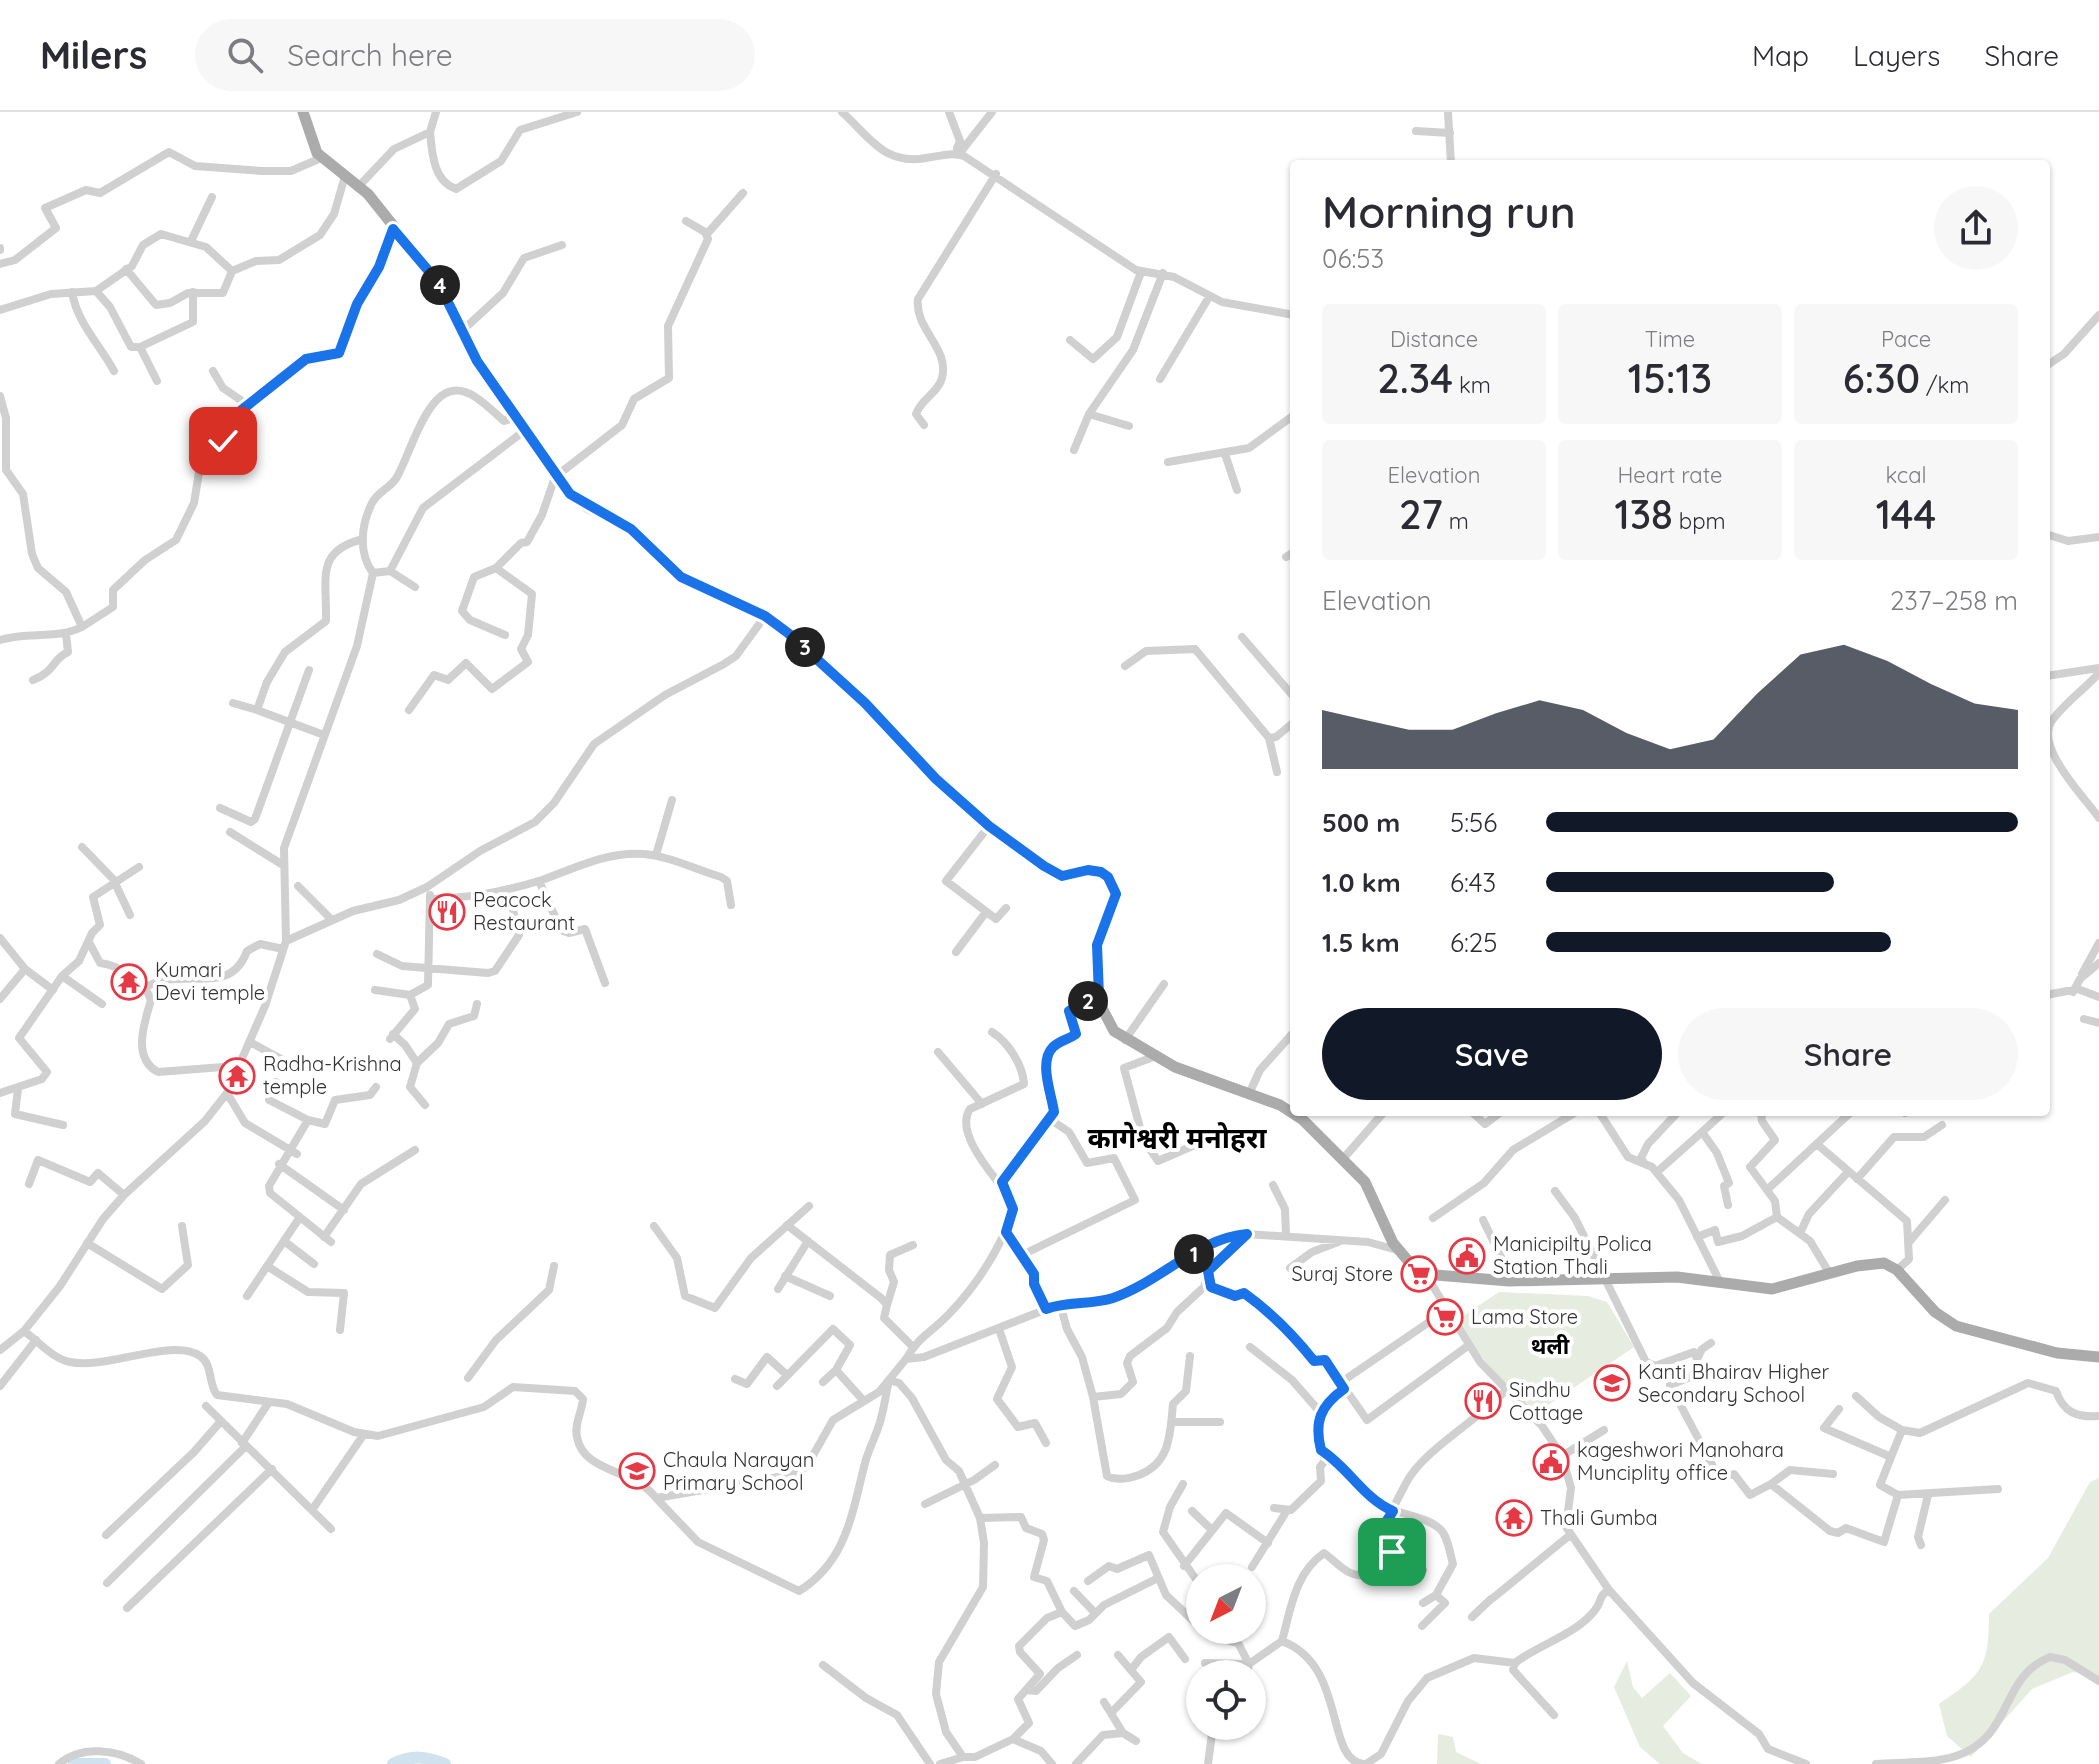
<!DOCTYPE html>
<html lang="en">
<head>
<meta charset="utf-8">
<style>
  :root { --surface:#fff; --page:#f7f7f7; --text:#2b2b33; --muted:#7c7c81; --line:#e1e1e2; --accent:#111827 }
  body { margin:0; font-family:Quicksand,"Noto Sans Devanagari",sans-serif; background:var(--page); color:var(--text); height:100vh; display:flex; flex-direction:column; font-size:30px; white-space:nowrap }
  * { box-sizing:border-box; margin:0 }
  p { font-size:26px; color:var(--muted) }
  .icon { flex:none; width:44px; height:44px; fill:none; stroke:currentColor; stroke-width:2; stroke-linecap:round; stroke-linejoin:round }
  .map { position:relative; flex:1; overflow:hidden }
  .details { position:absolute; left:1290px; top:48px; width:760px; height:956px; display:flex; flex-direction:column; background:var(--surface); border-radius:8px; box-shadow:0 2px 6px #0004 }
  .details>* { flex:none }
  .needle { width:52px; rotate:222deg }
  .tools { position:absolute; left:1186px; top:1452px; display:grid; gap:16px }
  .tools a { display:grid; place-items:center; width:80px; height:80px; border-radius:50%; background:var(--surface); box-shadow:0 2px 6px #0004; font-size:40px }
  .pin { position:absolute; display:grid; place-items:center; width:68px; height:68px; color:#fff; margin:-34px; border-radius:16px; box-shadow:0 4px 12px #0006 }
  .km { position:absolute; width:40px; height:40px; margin:-20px; border-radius:50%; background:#222; color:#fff; font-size:22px; line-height:40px; text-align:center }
  .round { display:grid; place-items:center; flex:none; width:84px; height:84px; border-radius:42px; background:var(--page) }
  .overview { display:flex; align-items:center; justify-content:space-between; height:136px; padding:0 32px }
  h1 { font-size:44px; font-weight:600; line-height:60px }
  .metrics { display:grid; grid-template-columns:repeat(3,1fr); gap:12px; height:136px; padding:8px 32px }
  .metrics div { display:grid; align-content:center; border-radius:8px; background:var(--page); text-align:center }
  .metrics b { font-size:40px; font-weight:600 }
  .metrics small { font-size:22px; font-weight:400 }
  .metrics p { font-size:22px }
  .chart { height:224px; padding:16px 32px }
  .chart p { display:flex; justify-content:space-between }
  .chart svg { width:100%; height:144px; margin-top:8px; fill:var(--accent); opacity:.7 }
  .cta { display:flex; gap:16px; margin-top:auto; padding:16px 32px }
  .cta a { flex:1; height:92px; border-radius:48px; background:var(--accent); color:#fff; font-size:32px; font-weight:600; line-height:92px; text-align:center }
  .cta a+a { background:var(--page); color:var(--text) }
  ul { padding:0 32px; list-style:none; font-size:26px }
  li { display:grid; grid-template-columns:128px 96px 1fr; align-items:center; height:60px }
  li i { height:20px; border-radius:10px; background:var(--accent) }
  header { display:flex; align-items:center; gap:48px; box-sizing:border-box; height:112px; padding:0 40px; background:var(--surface); border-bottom:2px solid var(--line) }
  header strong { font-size:38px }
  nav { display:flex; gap:44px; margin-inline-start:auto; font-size:28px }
  .search { width:560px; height:72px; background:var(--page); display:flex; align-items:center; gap:20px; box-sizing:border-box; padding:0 28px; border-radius:44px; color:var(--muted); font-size:30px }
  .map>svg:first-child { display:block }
</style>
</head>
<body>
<header>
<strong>Milers</strong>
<div class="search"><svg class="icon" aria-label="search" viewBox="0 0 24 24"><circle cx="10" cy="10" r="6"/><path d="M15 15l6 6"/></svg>Search here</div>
<nav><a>Map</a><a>Layers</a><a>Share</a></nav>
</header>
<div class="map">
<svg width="2099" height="1652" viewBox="0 0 2099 1652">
  <rect width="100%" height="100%" fill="#fff"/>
  <path fill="#e6ecdf" d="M1499,1180L1588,1184L1607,1190L1634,1235L1532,1304L1473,1235L1457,1208Z
    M2099,1366V1564L2073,1560L2032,1577L1971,1645L1947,1624L1939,1592C1982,1563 1989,1555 1989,1502L2048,1446L2090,1370Z
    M1627,1549L1633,1575L1642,1586L1670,1561L1691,1584L1663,1614L1683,1641L1702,1652H1660L1640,1635L1614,1575Z
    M1438,1622L1453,1625L1456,1640L1481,1652H1437Z"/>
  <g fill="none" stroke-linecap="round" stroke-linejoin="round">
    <path stroke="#cfe2ee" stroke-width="12" d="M74,1652H105
      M393,1652C412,1643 425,1644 445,1652"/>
    <path stroke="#d0d0d0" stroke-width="8" d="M842,0C869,24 884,54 926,46C939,44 952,40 964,44L1136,158L1174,165L1222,190L1294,203
      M949,0L960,29L957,36
      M1448,0L1451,52
      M1416,19L1450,21
      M430,20C432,40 433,69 456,77L501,49L520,18L577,0
      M959,42L992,0
      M359,74L394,37L430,20L436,0
      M707,122L743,81
      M191,129L212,85
      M0,136V138
      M0,152L15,148L56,116L45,96L86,78L100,81L169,40L195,54L262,59H291L321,46
      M126,157L156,193L170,191L188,181H223L232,159
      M96,179L110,195L131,235H140L157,269
      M72,180C77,211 100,233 114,259
      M0,198L51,182L96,179L132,154L143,133L161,122L206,135L232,159L256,149L279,148L320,123L334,102L345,64
      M463,218L503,181L524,146L562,133
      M1070,228L1093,247L1117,225L1141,160
      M140,235L193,210V180
      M2046,254L2064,242L2099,203
      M213,259L223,276L248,293
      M1160,267L1209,185
      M0,284L6,306V358L23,382L32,442L38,456L66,480L82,515C55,528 28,519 0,528
      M1089,302L1129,314
      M924,313L916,302C921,287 938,281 942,266C950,236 914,217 918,187L996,62
      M1074,338L1089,302L1133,238L1163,161
      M1225,342L1237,378
      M1168,350L1249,336L1294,303
      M2046,422L2068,429L2099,425
      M1286,445L1294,440
      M390,459L415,475
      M373,461C358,441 361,413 372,391C378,379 391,376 397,365C410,342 425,284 452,279C471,275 491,298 504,309L516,305
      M82,515L113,495V478L145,448L176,428L194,391L201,348L223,329L234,304L306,247L339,241L357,192L379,155L393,117
      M505,523L470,508L462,499L474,465L496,456L521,431L527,430L542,403L555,365L622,313L634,287L669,266L668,214L708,127L705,120L686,109
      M1242,525L1294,585
      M1125,554L1146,539L1195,537L1269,626L1276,625L1294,610
      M2099,561C2084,578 2064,591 2051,610C2035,636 2086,687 2099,706
      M2046,564L2099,556
      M33,568C56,559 52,547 68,540L66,522
      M233,591L257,598
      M409,598L434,563L448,568L466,551L492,577L528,550L521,537L528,523L532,482L496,456
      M324,623L257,598L267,570L285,540L326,509C327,466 315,439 363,427
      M1269,626L1277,660
      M220,696L251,710L255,707L309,558
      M989,714L946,769L996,807L1006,796
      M230,720L283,753
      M656,743L672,688
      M539,769L561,818L569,821L585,817L605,871
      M116,770L139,755
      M115,771L130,803
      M298,774L332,808
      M432,787C468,786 507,779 542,768C575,756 608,739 644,742C669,744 697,758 721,765L727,769L731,793
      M0,826L25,857L53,878
      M286,829L284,736L357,534L373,461L390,459L423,396L524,319
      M89,830L100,851C119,853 145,870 151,888C145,909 131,946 158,960L236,954
      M956,840L986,800
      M377,842L402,854L488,861L495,859L519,823L508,777
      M2082,862L2099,831
      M62,864L102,892
      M145,876C180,852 229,888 247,839L260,832L283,837
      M375,878L410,883
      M2073,880L2080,867L2099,851
      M2046,883L2078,877L2099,885
      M0,887L25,857
      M2084,907L2099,911
      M992,920C1008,930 1023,953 1024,972L970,997C955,1019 988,1057 1001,1074
      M393,922L405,933L417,951
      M390,927L415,897L410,883L428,873L430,783
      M1125,928L1164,872
      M250,930L292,953
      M938,940L982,992
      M1153,945L1124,956L1143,1027L1158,1049L1197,1032
      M276,970L269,988L308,1008
      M18,977L15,1002L63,1013
      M0,981L42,967L47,960L19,926L62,864L79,849L92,821L100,813L93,785L116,770L82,735
      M227,981L245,1011L297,1042
      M1249,982L1260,958L1293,921
      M425,993L410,975L417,951L438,931L449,912L474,904L477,892
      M1472,1000L1485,1012L1501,1000
      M1599,1000L1628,1045L1652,1055L1679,1088L1720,1170
      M1905,1001L1907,1000
      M1702,1020L1724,1000
      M1818,1033L1907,1109L1909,1147L1897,1158
      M1342,1048L1384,1000
      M1644,1051L1641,1046L1648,1032L1678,1000
      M279,1052L344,1098
      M1657,1060L1702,1020L1717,1041L1729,1071L1724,1074L1728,1093
      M1857,1067L1894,1025H1924L1942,1013
      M29,1072L38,1048L90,1070L98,1061L124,1083
      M1273,1073L1285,1097L1286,1124
      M1768,1077L1851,1000
      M1555,1079L1575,1106L1646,1250L1655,1254L1694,1240L1697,1247L1693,1264L1670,1273L1719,1366L1734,1362L1750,1383L1771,1372L1830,1419L1838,1421L1846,1416L1884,1430L1898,1383L1880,1373L1891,1345L1824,1316L1839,1297
      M1777,1105L1810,1129L1830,1162
      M1433,1106L1484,1071L1513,1038L1576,1000
      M1483,1108L1506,1155L1509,1169
      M787,1113L881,1186L887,1193L884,1206L911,1233
      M654,1114L677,1146L685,1184L715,1196L751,1146L809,1094
      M1801,1119L1809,1102L1848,1060
      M1006,1120L1022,1143L1135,1088L1114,1046L1087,1051L1069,1020L1051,1008
      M324,1125L361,1072L415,1038
      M1697,1125L1715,1118L1718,1130L1742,1124L1777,1105L1775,1089L1750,1055L1775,1028L1762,1009L1761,1000
      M284,1129L314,1152
      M1910,1129L1945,1088
      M331,1130L270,1081L269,1074L308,1008L325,1012L335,988L370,983L376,975
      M87,1131L162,1177L188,1153L182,1114
      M1022,1143C1033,1161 1036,1178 1046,1197
      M267,1154L308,1180L344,1181L340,1218
      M1290,1156L1312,1140L1338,1130
      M1424,1160L1480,1250L1542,1314L1562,1344L1571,1376L1566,1415L1609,1478L1693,1571L1759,1622L1768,1637L1806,1652
      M785,1164L830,1184
      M1208,1168L1211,1175L1235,1184L1244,1181C1269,1199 1295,1225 1314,1249L1325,1248L1367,1308L1469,1233
      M778,1177L808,1129
      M247,1184L300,1105
      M1060,1192L1067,1217L1082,1245L1093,1285L1121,1282L1133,1270L1127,1251L1130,1244L1167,1216L1177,1200L1204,1175L1211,1154L1247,1122
      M887,1193L894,1170L889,1158L890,1143L913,1133
      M999,1217L1012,1255L997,1287L1018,1315L1035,1311L1046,1331
      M24,1219C38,1229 53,1247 70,1250C106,1258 173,1225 200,1244C213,1252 208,1272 217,1283L287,1292L354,1320L378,1324L484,1295L513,1275L575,1279L583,1287C582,1300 574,1312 577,1325C583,1361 635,1357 656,1386L795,1362L807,1354L833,1308L879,1280L906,1247L924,1245L1060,1192L1112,1186L1148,1170L1229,1123L1247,1122L1368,1130L1397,1138
      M1250,1235L1292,1268L1320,1300
      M0,1238L24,1219L60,1174L103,1107L124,1083L205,1009L227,981L265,894L286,829L353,799L399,788L427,775L480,739L535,710L554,691L594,632L665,583L724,552L736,544L765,504
      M906,1247C919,1224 931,1221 949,1202C978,1172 998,1140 1013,1101L1002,1070L1021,1041L1051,1008L1054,1000L1048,973V943L1057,932L1076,922L1069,899L1099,884
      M1697,1247L1702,1237L1711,1231
      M836,1258L863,1288
      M468,1266L496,1228L549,1178L554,1154
      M735,1267L747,1272L767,1245L787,1263
      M1340,1271L1448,1197
      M0,1274L36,1228
      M777,1274L833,1217L850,1233L836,1258L823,1270
      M1344,1277C1320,1293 1314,1310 1321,1338C1347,1355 1355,1376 1376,1390C1395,1403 1423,1402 1440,1417C1448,1424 1450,1442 1453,1452L1436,1483L1445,1491L1422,1514
      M1856,1284L1879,1305L1902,1318L1891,1345
      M1093,1285L1107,1364C1117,1369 1128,1367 1139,1363C1171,1351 1170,1321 1173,1292L1186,1279L1190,1244
      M206,1294L331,1417
      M1173,1310H1220
      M1902,1318L1920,1321L2028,1271L2056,1279C2063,1300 2077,1306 2099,1304
      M242,1331L269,1290
      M1562,1344L1604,1318
      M1183,1372L1170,1395L1163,1420L1200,1473
      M1771,1372L1790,1358L1833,1362
      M1898,1383L1998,1377
      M656,1386L698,1430L799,1479C847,1449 852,1401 865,1351C868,1339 874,1328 878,1316C884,1300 885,1285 889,1268L899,1271L912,1286L946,1348L959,1359L980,1406L984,1431L983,1475L939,1550L936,1582L946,1620L963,1645
      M925,1392L974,1368L995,1353
      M1274,1396L1291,1398L1321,1369L1320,1355L1329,1343
      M312,1398L364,1322
      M1192,1399L1212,1418
      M980,1406L1021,1405L1026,1416L1042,1422L1044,1428L1034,1465L1047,1469L1062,1500L1075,1514L1089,1508L1104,1493L1156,1467
      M106,1423L194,1340L221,1309
      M1921,1433L1918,1425L1928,1383
      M1381,1435L1423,1458
      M1184,1454L1226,1401L1268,1431
      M1252,1455L1286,1400
      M1088,1469L1109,1454L1117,1457L1149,1443L1166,1483L1200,1515
      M107,1471L246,1334
      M1074,1479L1095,1501
      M1493,1486L1570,1423
      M1423,1491L1436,1483
      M127,1496L272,1357
      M1472,1505L1491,1487
      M1204,1518L1210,1524L1238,1531L1249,1552L1205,1551
      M1282,1529C1291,1496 1295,1461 1324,1441C1335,1448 1351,1470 1367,1461C1384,1450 1379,1426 1387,1410C1392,1397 1400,1383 1406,1371C1423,1338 1480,1307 1506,1278
      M823,1553L866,1586L897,1603L930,1652
      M1131,1558L1141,1545L1169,1525L1185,1547
      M1247,1562L1249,1552L1282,1529C1348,1554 1324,1649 1364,1652
      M1027,1578L1036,1579L1058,1556L1077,1543
      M1104,1590L1123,1621
      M1111,1601L1141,1570L1118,1543
      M1554,1603L1513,1558L1515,1551C1539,1532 1576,1523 1595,1498C1602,1490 1598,1484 1609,1478
      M1013,1627L1029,1611L1018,1587L1040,1562L1020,1540L1019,1534L1047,1506L1062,1500
      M59,1652C81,1633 117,1637 141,1652
      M940,1652L963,1645H975L1013,1627L1041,1639L1052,1652
      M1076,1652L1103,1623L1123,1621L1136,1629
      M1208,1652L1213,1614
      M1366,1652L1381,1642L1408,1589L1427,1566L1474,1546L1515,1551
      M1876,1652C1900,1650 1932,1652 1956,1644C2014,1625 1999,1565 2050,1545L2065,1548L2099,1569"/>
    <path stroke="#ababab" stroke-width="11" d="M303,0L317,41L368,82L438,170L477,249L564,376L587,395L631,417L681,465L765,504L788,521L865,591L936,667L989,714L1044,754L1062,764L1094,758L1108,765L1116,782L1115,791L1097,833V866L1103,898L1114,919L1175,955L1280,993L1303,1008L1365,1070L1393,1131L1410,1151L1436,1163L1509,1169L1677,1165L1772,1177L1857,1154L1884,1151L1897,1158L1935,1200L1956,1214L2057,1241L2099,1245"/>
  </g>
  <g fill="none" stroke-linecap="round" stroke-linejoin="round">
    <defs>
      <path id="route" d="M223,329L234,304L306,247L339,241L357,192L379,155L393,117L438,170L477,249L570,382L631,417L681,465L765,504L788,521L865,591L936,667L989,714L1044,754L1062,764L1088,758L1101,760L1108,765L1116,782L1097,833L1099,884L1069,899L1076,922C1069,927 1059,929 1053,935C1038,950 1052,983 1054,1000L1002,1070L1013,1097L1006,1120L1034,1162V1172L1046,1197C1068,1189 1091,1193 1113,1186C1160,1170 1198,1126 1247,1122L1208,1159L1211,1175L1235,1184L1244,1181C1269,1199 1295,1225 1314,1249L1325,1248L1344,1277C1320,1294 1314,1310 1321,1338C1349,1356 1363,1386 1393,1399L1386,1410L1381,1435L1392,1440"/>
    </defs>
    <use href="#route" stroke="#fff" stroke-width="16"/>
    <use href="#route" stroke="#1a73e8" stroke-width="10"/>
  </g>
  <defs>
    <symbol id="restaurant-ring" viewBox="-11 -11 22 22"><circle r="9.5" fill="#fff" stroke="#e63946" stroke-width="1.5"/><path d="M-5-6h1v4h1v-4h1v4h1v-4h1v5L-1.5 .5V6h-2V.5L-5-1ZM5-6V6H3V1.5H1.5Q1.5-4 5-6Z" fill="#e63946"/></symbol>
    <symbol id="temple-ring" viewBox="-11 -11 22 22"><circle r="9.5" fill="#fff" stroke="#e63946" stroke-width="1.5"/><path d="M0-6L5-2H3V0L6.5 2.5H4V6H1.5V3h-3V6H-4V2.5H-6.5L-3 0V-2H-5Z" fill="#e63946"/></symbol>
    <symbol id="civic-ring" viewBox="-11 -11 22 22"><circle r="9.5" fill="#fff" stroke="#e63946" stroke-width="1.5"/><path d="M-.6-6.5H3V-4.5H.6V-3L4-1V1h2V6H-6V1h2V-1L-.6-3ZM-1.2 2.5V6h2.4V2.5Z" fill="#e63946"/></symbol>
    <symbol id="supermarket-ring" viewBox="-11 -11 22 22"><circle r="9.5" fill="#fff" stroke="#e63946" stroke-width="1.5"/><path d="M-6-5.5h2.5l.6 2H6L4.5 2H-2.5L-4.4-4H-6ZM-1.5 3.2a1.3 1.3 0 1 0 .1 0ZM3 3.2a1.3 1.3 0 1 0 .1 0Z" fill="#e63946"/></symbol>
    <symbol id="school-ring" viewBox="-11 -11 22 22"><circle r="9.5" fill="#fff" stroke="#e63946" stroke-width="1.5"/><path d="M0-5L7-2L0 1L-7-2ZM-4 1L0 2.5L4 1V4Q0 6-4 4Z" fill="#e63946"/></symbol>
  </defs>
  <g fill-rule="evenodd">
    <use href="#restaurant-ring" x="427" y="780" width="40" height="40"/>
    <use href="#temple-ring" x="109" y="850" width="40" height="40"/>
    <use href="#temple-ring" x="217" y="944" width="40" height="40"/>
    <use href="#civic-ring" x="1447" y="1124" width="40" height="40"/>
    <use href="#supermarket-ring" x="1399" y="1142" width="40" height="40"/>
    <use href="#supermarket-ring" x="1425" y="1185" width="40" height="40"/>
    <use href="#school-ring" x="1592" y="1251" width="40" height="40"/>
    <use href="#restaurant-ring" x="1463" y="1269" width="40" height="40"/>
    <use href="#civic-ring" x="1531" y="1330" width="40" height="40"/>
    <use href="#school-ring" x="617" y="1339" width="40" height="40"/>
    <use href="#temple-ring" x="1494" y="1386" width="40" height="40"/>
  </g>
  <g text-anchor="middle" stroke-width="8" stroke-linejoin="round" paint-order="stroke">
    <g font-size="20" fill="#333" stroke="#fff" text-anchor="start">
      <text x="473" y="795">Peacock<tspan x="473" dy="23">Restaurant</tspan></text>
      <text x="155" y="865">Kumari<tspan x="155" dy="23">Devi temple</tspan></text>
      <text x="263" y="959">Radha-Krishna<tspan x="263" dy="23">temple</tspan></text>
      <text x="1493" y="1139">Manicipilty Polica<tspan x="1493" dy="23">Station Thali</tspan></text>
      <text x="1393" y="1169" text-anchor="end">Suraj Store</text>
      <text x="1471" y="1212">Lama Store</text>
      <text x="1638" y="1267">Kanti Bhairav Higher<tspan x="1638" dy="23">Secondary School</tspan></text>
      <text x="1509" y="1285">Sindhu<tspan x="1509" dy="23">Cottage</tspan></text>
      <text x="1577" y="1345">kageshwori Manohara<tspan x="1577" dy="23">Munciplity office</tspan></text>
      <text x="663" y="1355">Chaula Narayan<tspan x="663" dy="23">Primary School</tspan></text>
      <text x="1540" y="1413">Thali Gumba</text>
    </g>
    <g font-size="22" font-weight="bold" fill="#000" stroke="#fff">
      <text x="1550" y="1242">थली</text>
    </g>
    <g font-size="28" font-weight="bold" fill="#000" stroke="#fff">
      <text x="1177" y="1036">कागेश्वरी मनोहरा</text>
    </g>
  </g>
</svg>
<div class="tools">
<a><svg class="needle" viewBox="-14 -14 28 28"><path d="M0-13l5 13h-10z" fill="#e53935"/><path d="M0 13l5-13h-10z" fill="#7c7c81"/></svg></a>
<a><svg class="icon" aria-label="locate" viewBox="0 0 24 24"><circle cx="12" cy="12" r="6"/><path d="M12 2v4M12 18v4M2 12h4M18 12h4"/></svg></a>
</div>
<div class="pin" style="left:1392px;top:1440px;background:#1e9e55"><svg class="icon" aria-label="arrive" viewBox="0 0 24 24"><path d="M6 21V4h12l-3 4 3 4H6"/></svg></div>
<div class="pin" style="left:223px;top:329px;background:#d93025"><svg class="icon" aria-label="check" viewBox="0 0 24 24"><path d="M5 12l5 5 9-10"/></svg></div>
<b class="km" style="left:1194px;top:1142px">1</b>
<b class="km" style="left:1088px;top:889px">2</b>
<b class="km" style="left:805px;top:535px">3</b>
<b class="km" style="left:440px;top:173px">4</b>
<section class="details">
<div class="overview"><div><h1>Morning run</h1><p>06:53</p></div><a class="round"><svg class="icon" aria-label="share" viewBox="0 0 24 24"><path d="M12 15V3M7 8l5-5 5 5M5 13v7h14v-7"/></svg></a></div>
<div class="metrics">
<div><p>Distance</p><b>2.34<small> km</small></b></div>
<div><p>Time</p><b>15:13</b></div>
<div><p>Pace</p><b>6:30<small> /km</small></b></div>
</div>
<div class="metrics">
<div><p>Elevation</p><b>27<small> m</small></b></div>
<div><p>Heart rate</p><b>138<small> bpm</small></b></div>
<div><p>kcal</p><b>144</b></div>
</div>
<div class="chart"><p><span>Elevation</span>237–258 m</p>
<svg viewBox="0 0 160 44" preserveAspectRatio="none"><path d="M0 44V26L10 29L20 32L30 32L40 27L50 23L60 26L70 33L80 38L90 35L100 21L110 9L120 6L130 11L140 18L150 24L160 26V44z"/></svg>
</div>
<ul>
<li><b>500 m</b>5:56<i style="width:100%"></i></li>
<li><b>1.0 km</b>6:43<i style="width:61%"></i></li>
<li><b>1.5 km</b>6:25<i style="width:73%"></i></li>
</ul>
<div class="cta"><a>Save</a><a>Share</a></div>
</section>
</div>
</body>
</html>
